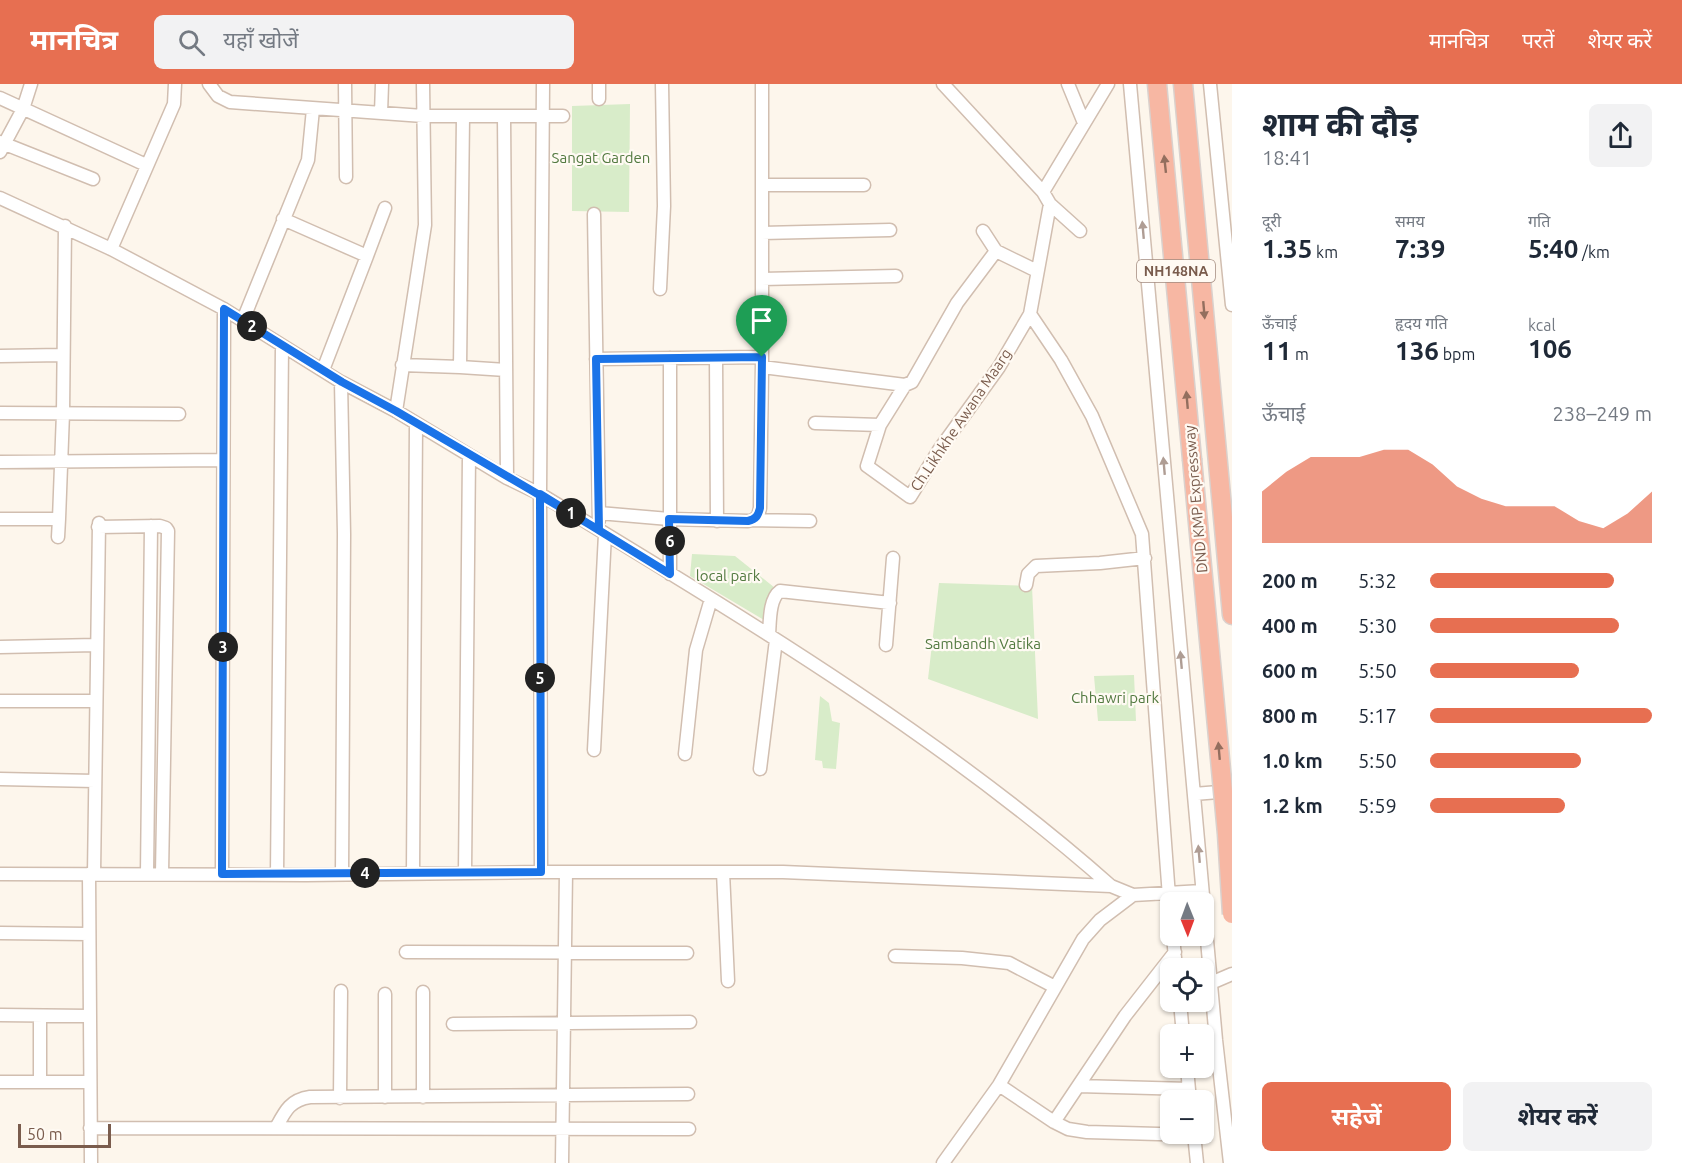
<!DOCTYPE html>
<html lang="hi">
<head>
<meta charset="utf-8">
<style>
  :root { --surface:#fff; --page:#f2f2f3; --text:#1f2937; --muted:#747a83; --accent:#e76f51 }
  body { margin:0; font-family:Ubuntu,"Noto Sans Devanagari",sans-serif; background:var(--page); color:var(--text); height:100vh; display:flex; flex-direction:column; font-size:22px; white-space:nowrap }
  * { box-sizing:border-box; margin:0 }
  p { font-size:20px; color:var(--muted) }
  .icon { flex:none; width:33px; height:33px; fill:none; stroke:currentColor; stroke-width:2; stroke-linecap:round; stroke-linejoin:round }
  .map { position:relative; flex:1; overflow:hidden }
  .panel { display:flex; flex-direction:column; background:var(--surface); width:450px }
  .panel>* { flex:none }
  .needle { width:39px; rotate:179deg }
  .tools { position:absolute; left:1160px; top:808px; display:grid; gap:12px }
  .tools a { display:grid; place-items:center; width:54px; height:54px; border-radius:9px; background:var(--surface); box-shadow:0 2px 4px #0004; font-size:30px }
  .scale { position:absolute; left:18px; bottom:15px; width:93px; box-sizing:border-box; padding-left:6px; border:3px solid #7a5c4d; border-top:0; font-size:16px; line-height:21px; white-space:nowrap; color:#7a5c4d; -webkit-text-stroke:4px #fffaf3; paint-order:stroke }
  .pin { position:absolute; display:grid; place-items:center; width:51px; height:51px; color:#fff; margin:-62px -26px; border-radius:50% 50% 50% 0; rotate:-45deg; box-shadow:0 0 6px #0007 }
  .pin .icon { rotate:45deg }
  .km { position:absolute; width:30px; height:30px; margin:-15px; border-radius:50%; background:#222; color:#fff; font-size:16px; line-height:30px; text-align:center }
  .round { display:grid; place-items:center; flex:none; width:63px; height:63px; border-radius:9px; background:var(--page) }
  .overview { display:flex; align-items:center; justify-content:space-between; height:102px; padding:0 30px }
  h1 { font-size:33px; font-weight:700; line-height:45px }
  .stats { display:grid; grid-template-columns:repeat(3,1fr); gap:9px; height:102px; padding:6px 30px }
  .stats div { display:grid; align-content:center }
  .stats b { font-size:26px; font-weight:700 }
  .stats small { font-size:16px; font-weight:400 }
  .stats p { font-size:16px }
  .chart { height:168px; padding:12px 30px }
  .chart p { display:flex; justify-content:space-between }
  .chart svg { width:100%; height:108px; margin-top:6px; fill:var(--accent); opacity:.7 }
  .button { display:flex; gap:12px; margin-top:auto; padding:12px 30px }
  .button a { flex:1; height:69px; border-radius:9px; background:var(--accent); color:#fff; font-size:24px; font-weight:700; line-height:69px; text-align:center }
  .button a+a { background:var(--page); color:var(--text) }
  ul { padding:0 30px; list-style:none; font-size:20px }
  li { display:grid; grid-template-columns:96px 72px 1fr; align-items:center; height:45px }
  li i { height:15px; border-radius:8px; background:var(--accent) }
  header { display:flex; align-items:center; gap:36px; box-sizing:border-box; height:84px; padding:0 30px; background:var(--accent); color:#fff }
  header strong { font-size:28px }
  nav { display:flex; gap:33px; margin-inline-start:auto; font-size:21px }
  .search { width:420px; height:54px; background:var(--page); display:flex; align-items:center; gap:15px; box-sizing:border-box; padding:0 21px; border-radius:9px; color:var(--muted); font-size:22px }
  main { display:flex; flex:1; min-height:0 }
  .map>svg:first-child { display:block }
</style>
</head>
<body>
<header>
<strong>मानचित्र</strong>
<div class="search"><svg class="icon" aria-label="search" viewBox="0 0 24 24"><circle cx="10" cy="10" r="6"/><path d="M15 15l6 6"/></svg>यहाँ खोजें</div>
<nav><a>मानचित्र</a><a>परतें</a><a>शेयर करें</a></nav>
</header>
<main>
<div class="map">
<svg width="1232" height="1079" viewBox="0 0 1232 1079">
  <rect width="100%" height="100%" fill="#fdf6ec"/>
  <path fill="#d8ecc9" d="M630,20L629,128L572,127V22Z
    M692,470L735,472L775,504L769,539L690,492Z
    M939,499L1032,502L1038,635L928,595Z
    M1134,591L1136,637H1098L1094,592Z
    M820,612L829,619L832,637L840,639L836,685L823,684L822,677L815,676Z"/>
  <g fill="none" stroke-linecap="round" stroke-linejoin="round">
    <defs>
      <path id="minor" d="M209,0L218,12L230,18L423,32H563
        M345,0L346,93
        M599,0V15
        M943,0L1043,108L1050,120L1080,147
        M1068,0L1084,39
        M1130,0L1216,956L1230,1079
        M1210,0L1232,221
        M0,14L146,81
        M381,29L382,0
        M504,33L507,394
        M0,58L93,95
        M0,68L23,25L31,0
        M762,101H864
        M1043,108L1108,0
        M0,114L111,165L224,225L341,298L396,327L507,394L540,410C737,530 938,649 1111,802
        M1050,120L1030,230L1061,276L1092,332L1142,450L1170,826
        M594,130L599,436
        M283,135L367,172L385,124
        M983,147L996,167L1037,187
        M762,149L890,146
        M111,165L174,20L175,0
        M762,195L896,192
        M660,205L664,122L662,0
        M243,236L308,76L313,25
        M0,272L62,271
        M716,274L717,437
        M596,275L762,273
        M402,281L460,283L506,286
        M460,283L463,33
        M762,283L905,301L912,298L957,219L996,167
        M323,286L367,172
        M341,298L344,450L342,789
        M905,301L880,341L867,382L910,413L939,366L999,283L1030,230
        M396,327L425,141L423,0
        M0,329L179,330
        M815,339L880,341
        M0,378L223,376
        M599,429L669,435L748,437L753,436L758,432L760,424L762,283V0
        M0,435H59L63,329L65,142
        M753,436L810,437
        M98,443L160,442L166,444L168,447L162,790
        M58,453L59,435
        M670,490V274
        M1026,501L1028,490L1036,482L1100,479L1145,474
        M769,551C770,538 769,515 780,507L890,519
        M886,561L893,474
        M0,563L96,561
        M0,617H96
        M594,666L605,450
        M685,670L696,566L711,515
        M760,685L776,556
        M0,695L95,697
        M1194,710L1231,707
        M465,788L469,371
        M541,788L540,410L543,0
        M723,788L728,897
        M413,789L416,340
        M0,790L306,791L541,788H783L1111,802L1133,811L1202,807
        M89,790L91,1079
        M94,790L99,439
        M147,790L151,442
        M222,790L224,225
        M277,790L282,262
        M0,849L89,850
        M1173,852L1176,885
        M406,868L687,869
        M895,872L962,874L1009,879L1055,903
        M1211,899L1232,890
        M385,910V1013
        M1180,918L1183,951
        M0,931L89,932
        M40,932V998
        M453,940L690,938
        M1187,984L1190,1017
        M0,998H89
        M999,1001L1054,1038L1068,1045L1087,1048L1194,1051
        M1078,1002L1189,1005
        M423,1013V908
        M340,1014L341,907
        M1054,1038L1125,932L1175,868
        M90,1044L689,1045
        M276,1044C285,1027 290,1016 310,1013L688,1010
        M1194,1050L1197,1079
        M562,1079L566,788
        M943,1079L999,1001L1083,855L1100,836L1133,811"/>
      <path id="highway" d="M1157,0L1192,375
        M1183,0L1232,531"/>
    </defs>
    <use href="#minor" stroke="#d1beb0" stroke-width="15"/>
    <use href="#highway" stroke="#dad1cd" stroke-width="21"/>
    <use href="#minor" stroke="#fff" stroke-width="12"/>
    <use href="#highway" stroke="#f7b7a3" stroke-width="18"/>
    <defs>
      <path id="highway-bridge" d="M1192,375L1227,750L1232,830"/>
    </defs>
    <use href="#highway-bridge" stroke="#dad1cd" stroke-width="21" stroke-linecap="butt"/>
    <use href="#highway-bridge" stroke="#f7b7a3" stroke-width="18"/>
  </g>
  <defs><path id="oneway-solid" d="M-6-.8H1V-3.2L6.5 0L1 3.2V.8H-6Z" transform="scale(1.5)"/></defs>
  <g fill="#936e5e">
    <use href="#oneway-solid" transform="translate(1165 80) rotate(-96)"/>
    <use href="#oneway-solid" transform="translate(1204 226) rotate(85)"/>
    <use href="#oneway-solid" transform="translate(1187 316) rotate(-95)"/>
    <use href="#oneway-solid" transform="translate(1219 667) rotate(-95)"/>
  </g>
  <g fill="#af9d94">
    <use href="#oneway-solid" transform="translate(1143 146) rotate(-95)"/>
    <use href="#oneway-solid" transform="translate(1164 382) rotate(-95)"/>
    <use href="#oneway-solid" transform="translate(1181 576) rotate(-95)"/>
    <use href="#oneway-solid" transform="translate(1199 770) rotate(-95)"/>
  </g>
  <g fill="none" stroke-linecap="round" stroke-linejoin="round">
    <defs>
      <path id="route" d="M762,273L596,275L599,446L396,327L342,298L224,225L222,790L541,788L540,410L670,490L669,435L748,437C756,435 758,432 760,424L762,273"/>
    </defs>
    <use href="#route" stroke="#fff" stroke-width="12"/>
    <use href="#route" stroke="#1a73e8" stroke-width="8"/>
  </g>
  <g text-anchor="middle" stroke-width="4.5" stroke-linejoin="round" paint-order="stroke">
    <rect fill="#fffaf3" stroke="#a28b7f" stroke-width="1.5" x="1137" y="176" width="78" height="22" rx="4.5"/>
    <g font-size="14" font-weight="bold" fill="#7a5c4d">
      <text x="1176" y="192">NH148NA</text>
    </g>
    <g font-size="15" fill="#537a41" stroke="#fffaf3">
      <text x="601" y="79">Sangat Garden</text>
      <text x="728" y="497">local park</text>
      <text x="983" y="565">Sambandh Vatika</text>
      <text x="1115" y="619">Chhawri park</text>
    </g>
    <g font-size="15" fill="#7a5c4d" stroke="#fffaf3">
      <text transform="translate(961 336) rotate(-56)" y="5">Ch.Likhkhe Awana Maarg</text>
      <text transform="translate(1196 415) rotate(-95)" y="5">DND KMP Expressway</text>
    </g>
  </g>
</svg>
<div class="tools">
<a><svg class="needle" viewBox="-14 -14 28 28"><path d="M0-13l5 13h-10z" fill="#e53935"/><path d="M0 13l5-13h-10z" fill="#747a83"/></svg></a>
<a><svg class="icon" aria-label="locate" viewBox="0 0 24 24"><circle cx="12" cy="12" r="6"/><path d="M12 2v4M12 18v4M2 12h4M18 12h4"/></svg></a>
<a>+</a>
<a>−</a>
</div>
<div class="scale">50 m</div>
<div class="pin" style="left:762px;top:273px;background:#1e9e55"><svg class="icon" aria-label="arrive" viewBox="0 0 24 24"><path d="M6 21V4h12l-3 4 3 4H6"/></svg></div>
<b class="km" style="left:571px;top:429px">1</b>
<b class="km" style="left:252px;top:242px">2</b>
<b class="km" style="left:223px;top:563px">3</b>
<b class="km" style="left:365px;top:789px">4</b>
<b class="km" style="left:540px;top:594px">5</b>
<b class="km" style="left:670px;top:457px">6</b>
</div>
<section class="panel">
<div class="overview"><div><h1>शाम की दौड़</h1><p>18:41</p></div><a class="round"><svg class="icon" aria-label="share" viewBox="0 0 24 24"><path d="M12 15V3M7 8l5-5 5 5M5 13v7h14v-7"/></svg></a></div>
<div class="stats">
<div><p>दूरी</p><b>1.35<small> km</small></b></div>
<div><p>समय</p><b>7:39</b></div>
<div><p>गति</p><b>5:40<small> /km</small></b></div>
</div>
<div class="stats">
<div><p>ऊँचाई</p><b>11<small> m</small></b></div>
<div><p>हृदय गति</p><b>136<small> bpm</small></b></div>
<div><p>kcal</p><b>106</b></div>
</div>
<div class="chart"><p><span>ऊँचाई</span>238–249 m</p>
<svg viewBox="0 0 160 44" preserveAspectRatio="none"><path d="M0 44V23L10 15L20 9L30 9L40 9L50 6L60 6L70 12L80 21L90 26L100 29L110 29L120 29L130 35L140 38L150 32L160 23V44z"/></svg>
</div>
<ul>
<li><b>200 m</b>5:32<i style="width:83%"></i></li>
<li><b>400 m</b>5:30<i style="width:85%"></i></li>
<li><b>600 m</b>5:50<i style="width:67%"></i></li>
<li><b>800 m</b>5:17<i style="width:100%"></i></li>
<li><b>1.0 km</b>5:50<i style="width:68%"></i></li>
<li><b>1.2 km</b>5:59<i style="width:61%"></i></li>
</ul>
<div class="button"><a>सहेजें</a><a>शेयर करें</a></div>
</section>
</main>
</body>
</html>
